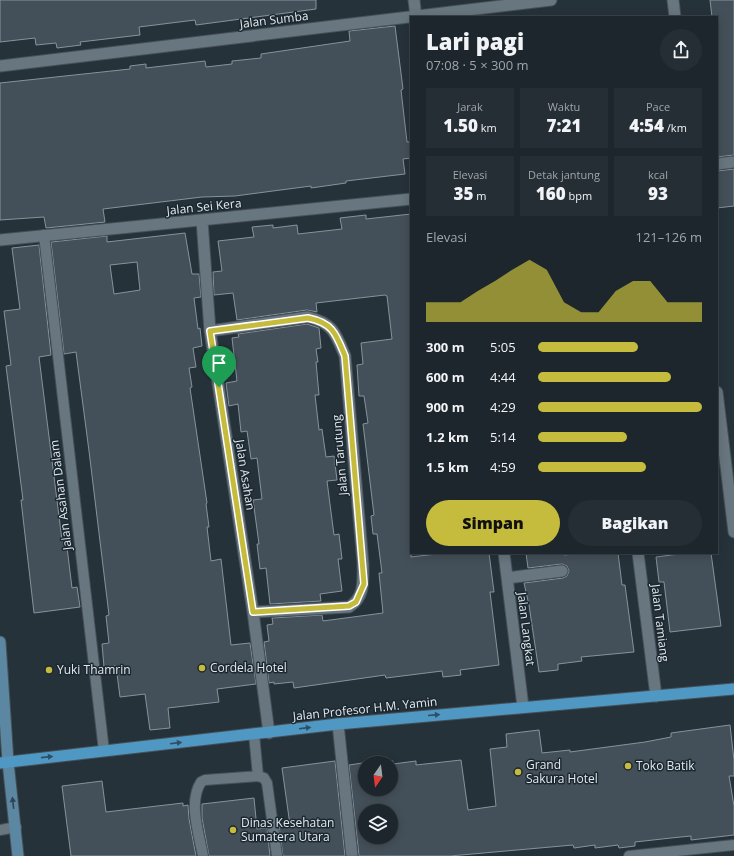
<!DOCTYPE html>
<html lang="id">
<head>
<meta charset="utf-8">
<style>
  :root { --surface:#1c262c; --page:#252e34; --text:#f1f3f6; --muted:#a0a5a9; --line:#3a4348; --accent:#c5bc3d }
  body { margin:0; font-family:"Open Sans",sans-serif; background:var(--page); color:var(--text); height:100vh; display:flex; flex-direction:column; font-size:15px; white-space:nowrap }
  * { box-sizing:border-box; margin:0 }
  p { font-size:13px; color:var(--muted) }
  .icon { flex:none; width:22px; height:22px; fill:none; stroke:currentColor; stroke-width:2; stroke-linecap:round; stroke-linejoin:round }
  .map { position:relative; flex:1; overflow:hidden }
  .panel { position:absolute; left:410px; top:16px; width:308px; height:538px; display:flex; flex-direction:column; background:var(--surface); border-radius:0px; box-shadow:0 2px 10px #0003,0 0 0 1px var(--line) }
  .panel>* { flex:none }
  .needle { width:26px; rotate:194deg }
  .buttons { position:absolute; left:358px; top:756px; display:grid; gap:8px }
  .buttons a { display:grid; place-items:center; width:40px; height:40px; border-radius:50%; background:var(--surface); box-shadow:0 2px 10px #0003,0 0 0 1px var(--line); font-size:20px }
  .pin { position:absolute; display:grid; place-items:center; width:34px; height:34px; color:#fff; margin:-41px -17px; border-radius:50% 50% 50% 0; rotate:-45deg; box-shadow:0 0 4px #0007 }
  .pin .icon { rotate:45deg }
  .round { display:grid; place-items:center; flex:none; width:42px; height:42px; border-radius:21px; background:var(--page) }
  .headline { display:flex; align-items:center; justify-content:space-between; height:68px; padding:0 16px }
  h1 { font-size:22px; font-weight:800; line-height:30px }
  .metrics { display:grid; grid-template-columns:repeat(3,1fr); gap:6px; height:68px; padding:4px 16px }
  .metrics div { display:grid; align-content:center; border-radius:0px; background:var(--page); text-align:center }
  .metrics b { font-size:17px; font-weight:800 }
  .metrics small { font-size:11px; font-weight:400 }
  .metrics p { font-size:11px }
  .chart { height:112px; padding:8px 16px }
  .chart p { display:flex; justify-content:space-between }
  .chart svg { width:100%; height:72px; margin-top:4px; fill:var(--accent); opacity:.7 }
  .button { display:flex; gap:8px; margin-top:auto; padding:8px 16px }
  .button a { flex:1; height:46px; border-radius:24px; background:var(--accent); color:#111; font-size:16px; font-weight:800; line-height:46px; text-align:center }
  .button a+a { background:var(--page); color:var(--text) }
  ul { padding:0 16px; list-style:none; font-size:13px }
  li { display:grid; grid-template-columns:64px 48px 1fr; align-items:center; height:30px }
  li i { height:10px; border-radius:5px; background:var(--accent) }
  .map>svg:first-child { display:block }
</style>
</head>
<body>
<div class="map">
<svg width="734" height="856" viewBox="0 0 734 856">
  <rect width="100%" height="100%" fill="#26323a"/>
  <path fill="#445059" stroke="#85939d" fill-rule="evenodd" d="M0,0H316V9L196,25L195,20L139,27L140,35L80,42L81,45L57,48L56,43L36,45L35,38L0,42Z
    M710,0H734V155L717,157V17H712Z
    M395,26L403,89L401,90L407,142H410L411,153V158L403,159L405,174L346,181V183L311,188V186L235,196L202,197L103,209L105,222L46,228L44,217L0,220V83L130,69V66L146,64V68L205,61L206,67L232,64V61L261,58V54L350,41L349,31Z
    M734,169V206L717,208V171Z
    M411,214V557L445,553H489L494,592H490L499,665L460,670L461,675L443,677L442,671L386,678L385,675L294,688L293,682L274,684V682L269,683L264,642L269,641L267,625L273,624L272,618L322,615L323,621L383,613L379,573H382L377,534H373L371,516L374,515L363,424L368,423L364,396H359L357,365L363,364L361,343L392,339L387,296L385,295L316,303L317,312L307,310L237,320L233,293L214,295L213,272L222,271L218,241L254,237L252,227L273,225V228L297,225L298,234L342,229L340,218L366,215V219Z
    M185,233L192,274H199L201,297L194,298L198,329L200,328L202,346L193,348L196,367L189,368L192,387L190,388L207,503L206,504L209,527H207L211,561L221,559L231,645L250,643L256,684L217,689L219,702L168,708L170,728L150,730L145,694L120,697L116,666L104,667L102,644L109,643L106,616L109,615L89,451L76,352L64,354L51,242L107,236V242ZM137,262L140,290L114,294L110,265Z
    M39,245L51,355L39,357L62,540L66,539L72,588L77,587L80,607L34,613L21,500H23L6,366L11,365L4,311L20,309L12,248Z
    M307,324L319,328L321,348L316,349L318,362H316L319,395H315L319,430L322,429L326,457L334,456L337,480L327,481L334,535L339,534L342,559H338L342,591L320,594L321,601L270,604L266,568L260,569L257,544H259L253,500L262,499L257,458L251,459L247,431L241,432L238,404L229,406L226,383L237,381L232,338L239,337L238,334Z
    M526,553H564V555L584,553H618L622,585H625L634,652L581,657L582,661L558,664V670L539,672L529,605L524,583L563,578L567,576L569,571L567,566L562,564L528,568Z
    M687,553H711L721,626L670,632L664,582H659L656,557Z
    M730,725L734,760V776H729L734,806V835L691,840V836L671,838L635,842V846L619,848L618,845L595,848V845L574,848L573,845L450,856H359L349,765L369,762L365,763V789H391V763H374L393,761V764L416,761V765L461,760L468,810L496,806L490,749L507,747L506,734L539,730L542,753L570,750V752L645,742L671,737V733ZM365,811H391V837H365Z
    M335,761L345,856H283L279,826L290,825L282,768Z
    M102,781L106,812L183,803V806L188,805L189,819L196,856H71L62,786Z
    M254,798L257,829L267,828L270,856H209L202,818V804Z"/>
  <g fill="none" stroke-linecap="round" stroke-linejoin="round">
    <defs>
      <path id="service" d="M44,235L104,751
        M254,734L258,776
        M0,830L16,827
        M203,856C199,834 188,802 201,782L205,780L258,776L264,778L267,783L277,856
        M629,856L734,845"/>
      <path id="minor" d="M414,0L416,17
        M0,66L551,0
        M717,164L734,162
        M202,220L210,331L253,612L269,733
        M0,240L411,199
        M210,331L308,317C333,323 336,334 345,356L363,564C363,581 365,597 349,607L253,612
        M504,553L523,707
        M638,553L656,696
        M507,578L562,571
        M338,724L352,856"/>
      <path id="tertiary" d="M673,0L675,17
        M717,392L734,532"/>
      <path id="secondary" d="M0,642L8,762L18,856"/>
      <path id="primary" d="M0,763L338,724L734,689"/>
    </defs>
    <use href="#service" stroke="#455057" stroke-width="12"/>
    <use href="#minor" stroke="#455057" stroke-width="13"/>
    <use href="#tertiary" stroke="#455057" stroke-width="13"/>
    <use href="#secondary" stroke="#455057" stroke-width="13"/>
    <use href="#primary" stroke="#455057" stroke-width="13"/>
    <use href="#service" stroke="#687680" stroke-width="10"/>
    <use href="#minor" stroke="#687680" stroke-width="11"/>
    <use href="#tertiary" stroke="#687680" stroke-width="11"/>
    <use href="#secondary" stroke="#5c87a2" stroke-width="11"/>
    <use href="#primary" stroke="#4f98c4" stroke-width="11"/>
  </g>
  <defs><path id="oneway-solid" d="M-6-.8H1V-3.2L6.5 0L1 3.2V.8H-6Z"/></defs>
  <g fill="#2e4f64">
    <use href="#oneway-solid" transform="translate(434 715) rotate(-5)"/>
    <use href="#oneway-solid" transform="translate(305 728) rotate(-7)"/>
    <use href="#oneway-solid" transform="translate(176 743) rotate(-7)"/>
    <use href="#oneway-solid" transform="translate(47 757) rotate(-6)"/>
  </g>
  <use fill="#2f4452" href="#oneway-solid" transform="translate(13 803) rotate(-97)"/>
  <g fill="none" stroke-linecap="round" stroke-linejoin="round">
    <defs>
      <path id="route" d="M308,318C333,323 336,334 345,356L364,584L356,602L349,606L253,612L210,331Z"/>
    </defs>
    <use href="#route" stroke="#fff" stroke-width="8"/>
    <use href="#route" stroke="#c5bc3d" stroke-width="5"/>
  </g>
  <g fill="#c5bc3d" stroke="#1c2830" stroke-width="1.5">
    <circle cx="202" cy="668" r="4"/>
    <circle cx="49" cy="670" r="4"/>
    <circle cx="628" cy="766" r="4"/>
    <circle cx="518" cy="772" r="4"/>
    <circle cx="233" cy="830" r="4"/>
  </g>
  <g text-anchor="middle" stroke-width="3" stroke-linejoin="round" paint-order="stroke">
    <g font-size="12" fill="#e2e9ef" stroke="#1c2830">
      <text transform="translate(274 20) rotate(-7)" y="4">Jalan Sumba</text>
      <text transform="translate(204 207) rotate(-6)" y="4">Jalan Sei Kera</text>
      <text transform="translate(340 455) rotate(-95)" y="4">Jalan Tarutung</text>
      <text transform="translate(245 475) rotate(81)" y="4">Jalan Asahan</text>
      <text transform="translate(61 495) rotate(-97)" y="4">Jalan Asahan Dalam</text>
      <text transform="translate(660 623) rotate(83)" y="4">Jalan Tamiang</text>
      <text transform="translate(526 629) rotate(83)" y="4">Jalan Langkat</text>
      <text transform="translate(365 709) rotate(-6)" y="4">Jalan Profesor H.M. Yamin</text>
    </g>
    <g font-size="12" fill="#e2e9ef" stroke="#1c2830" text-anchor="start">
      <text x="210" y="672">Cordela Hotel</text>
      <text x="57" y="674">Yuki Thamrin</text>
      <text x="526" y="769">Grand<tspan x="526" dy="14">Sakura Hotel</tspan></text>
      <text x="636" y="770">Toko Batik</text>
      <text x="241" y="827">Dinas Kesehatan<tspan x="241" dy="14">Sumatera Utara</tspan></text>
    </g>
  </g>
</svg>
<div class="buttons">
<a><svg class="needle" viewBox="-14 -14 28 28"><path d="M0-13l5 13h-10z" fill="#e53935"/><path d="M0 13l5-13h-10z" fill="#a0a5a9"/></svg></a>
<a><svg class="icon" aria-label="layers" viewBox="0 0 24 24"><path d="M12 4l9 5-9 5-9-5zM3 14l9 5 9-5"/></svg></a>
</div>
<div class="pin" style="left:219px;top:387px;background:#1e9e55"><svg class="icon" aria-label="arrive" viewBox="0 0 24 24"><path d="M6 21V4h12l-3 4 3 4H6"/></svg></div>
<section class="panel">
<div class="headline"><div><h1>Lari pagi</h1><p>07:08 · 5 × 300 m</p></div><a class="round"><svg class="icon" aria-label="share" viewBox="0 0 24 24"><path d="M12 15V3M7 8l5-5 5 5M5 13v7h14v-7"/></svg></a></div>
<div class="metrics">
<div><p>Jarak</p><b>1.50<small> km</small></b></div>
<div><p>Waktu</p><b>7:21</b></div>
<div><p>Pace</p><b>4:54<small> /km</small></b></div>
</div>
<div class="metrics">
<div><p>Elevasi</p><b>35<small> m</small></b></div>
<div><p>Detak jantung</p><b>160<small> bpm</small></b></div>
<div><p>kcal</p><b>93</b></div>
</div>
<div class="chart"><p><span>Elevasi</span>121–126 m</p>
<svg viewBox="0 0 160 44" preserveAspectRatio="none"><path d="M0 44V32L10 32L20 32L30 25L40 19L50 12L60 6L70 12L80 32L90 38L100 38L110 25L120 19L130 19L140 32L150 32L160 32V44z"/></svg>
</div>
<ul>
<li><b>300 m</b>5:05<i style="width:61%"></i></li>
<li><b>600 m</b>4:44<i style="width:81%"></i></li>
<li><b>900 m</b>4:29<i style="width:100%"></i></li>
<li><b>1.2 km</b>5:14<i style="width:54%"></i></li>
<li><b>1.5 km</b>4:59<i style="width:66%"></i></li>
</ul>
<div class="button"><a>Simpan</a><a>Bagikan</a></div>
</section>
</div>
</body>
</html>
